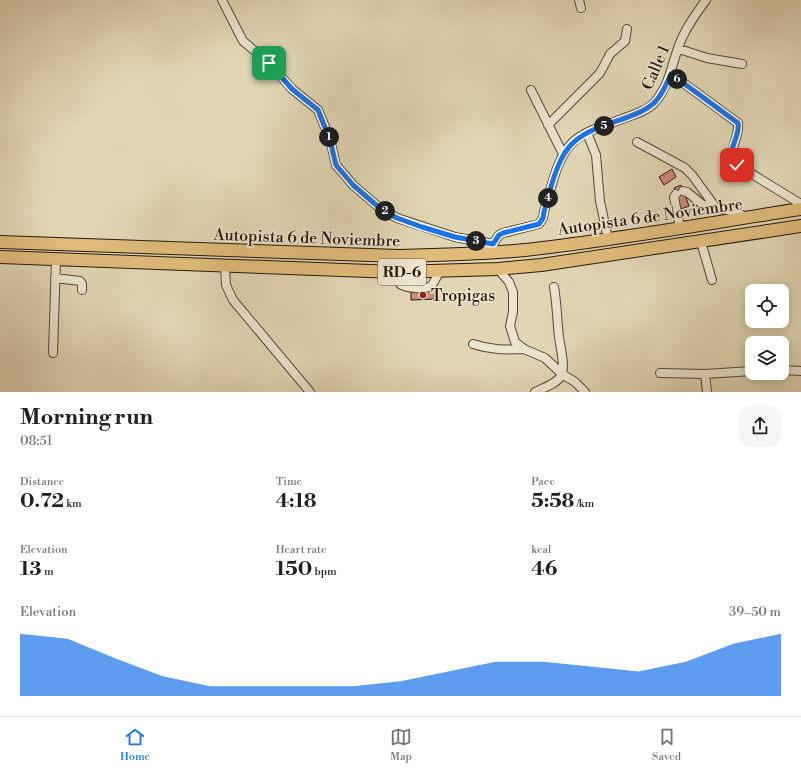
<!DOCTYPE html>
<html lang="en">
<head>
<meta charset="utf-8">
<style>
  :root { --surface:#fff; --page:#f6f6f6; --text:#202124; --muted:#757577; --line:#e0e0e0; --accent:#1a73e8 }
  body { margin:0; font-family:"Libre Bodoni",serif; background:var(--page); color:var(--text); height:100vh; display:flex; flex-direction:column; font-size:15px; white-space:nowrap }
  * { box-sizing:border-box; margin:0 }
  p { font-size:13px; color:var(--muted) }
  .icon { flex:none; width:22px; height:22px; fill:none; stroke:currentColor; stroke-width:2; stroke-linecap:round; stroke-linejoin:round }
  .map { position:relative; height:392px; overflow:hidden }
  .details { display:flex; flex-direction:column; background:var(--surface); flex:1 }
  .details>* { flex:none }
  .fabs { position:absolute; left:745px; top:284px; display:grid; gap:8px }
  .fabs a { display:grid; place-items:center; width:44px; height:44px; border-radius:8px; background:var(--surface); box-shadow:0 2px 10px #0003; font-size:20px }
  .pin { position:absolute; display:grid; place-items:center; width:34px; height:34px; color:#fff; margin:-17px; border-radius:8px; box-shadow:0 2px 6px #0006 }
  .km { position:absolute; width:20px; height:20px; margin:-10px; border-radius:50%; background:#222; color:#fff; font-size:11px; line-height:20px; text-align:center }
  .round { display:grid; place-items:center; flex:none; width:42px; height:42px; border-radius:12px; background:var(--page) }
  .head { display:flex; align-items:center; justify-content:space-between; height:68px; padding:0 20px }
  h1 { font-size:22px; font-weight:700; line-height:30px }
  .metrics { display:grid; grid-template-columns:repeat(3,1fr); gap:6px; height:68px; padding:4px 20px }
  .metrics div { display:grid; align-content:center }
  .metrics b { font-size:20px; font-weight:700 }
  .metrics small { font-size:11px; font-weight:400 }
  .metrics p { font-size:11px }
  .chart { height:112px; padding:8px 20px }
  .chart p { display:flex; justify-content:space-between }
  .chart svg { width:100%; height:72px; margin-top:4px; fill:var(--accent); opacity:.7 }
  .dock { display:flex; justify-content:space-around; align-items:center; height:56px; border-top:1px solid var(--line); background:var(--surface); font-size:11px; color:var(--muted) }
  .dock a { display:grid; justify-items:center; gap:2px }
  .dock .active { color:var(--accent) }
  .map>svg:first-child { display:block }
</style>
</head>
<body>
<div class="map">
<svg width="801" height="392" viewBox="0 0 801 392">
  <rect width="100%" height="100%" fill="#e1d6b4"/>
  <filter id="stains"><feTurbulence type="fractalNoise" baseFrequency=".005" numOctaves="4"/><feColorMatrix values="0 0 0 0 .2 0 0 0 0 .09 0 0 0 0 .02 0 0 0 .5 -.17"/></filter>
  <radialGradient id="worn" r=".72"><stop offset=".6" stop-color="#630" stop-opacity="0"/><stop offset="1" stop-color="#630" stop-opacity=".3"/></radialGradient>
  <path fill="#d18a80" stroke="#24180e" d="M672,169L676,177L664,185L659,177Z
    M681,185L689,206L681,209L674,188Z
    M411,290H435V299L411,300Z"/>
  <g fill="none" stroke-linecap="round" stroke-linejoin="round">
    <defs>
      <path id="minor" d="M222,0L243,41L269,63L292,89L318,110L330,139L336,165L353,185L382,210L397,218L455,237L493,244
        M579,0L581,8
        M679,49L707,58L742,64
        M671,74L738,123C740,136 730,146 732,160L737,165L801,204
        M531,90L563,154
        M548,125L600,73L610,54L625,41L627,29
        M587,133L596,155L600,201L608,239
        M637,142L685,168L692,175L716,208
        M683,191L687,192L703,205L736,212L746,217
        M676,194L674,197L680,228
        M701,242L712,280
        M494,248L493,244L499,235L503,233L539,224L543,218L544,212C551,190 556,158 573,142C586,130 607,125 622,119C632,115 648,111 655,102C672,82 672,58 683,36C689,23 698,11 706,0
        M225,266L226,285L233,300L310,392
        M498,269L509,282L513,292V312L510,326L515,342L524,349L545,358L562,374L575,382L585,392
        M396,272L400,284C405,288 425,290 431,286C434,283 437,276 439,272
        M55,278L80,281L82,284V290
        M473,344C491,350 505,350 524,349
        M53,353L56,259
        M782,370L801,371
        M660,373L705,374L752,371
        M705,374L707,392
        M535,392C543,388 556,384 561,376C566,368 560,346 559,337C557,320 557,304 554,287"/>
      <path id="highway" d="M0,242L398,256C440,255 483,254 525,250C617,240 709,223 801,209
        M0,257L396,272L498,269L541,265L801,226"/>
    </defs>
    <use href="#minor" stroke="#534838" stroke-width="10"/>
    <use href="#highway" stroke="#24180e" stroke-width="14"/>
    <use href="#minor" stroke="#ece4ce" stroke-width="8"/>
    <use href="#highway" stroke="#e0bb7a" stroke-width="12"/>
  </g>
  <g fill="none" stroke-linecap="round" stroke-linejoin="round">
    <defs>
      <path id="route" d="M269,63L292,89L318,110L330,140L336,165L353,185L382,210L397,218L422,227L455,237L493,244L499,235L503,233L539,224L543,218L544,212C550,191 557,156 574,142C593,125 622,122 644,110C647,108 651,106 654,103C662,96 666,84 671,74L738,123C741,139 723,151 737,165"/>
    </defs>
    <use href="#route" stroke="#fff" stroke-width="8"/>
    <use href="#route" stroke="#1a73e8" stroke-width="5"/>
  </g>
  <circle fill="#8f2418" stroke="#ece4ce" stroke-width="1.5" cx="423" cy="295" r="4"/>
  <g text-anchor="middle" stroke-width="3" stroke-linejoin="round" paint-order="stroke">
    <rect fill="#ece4ce" stroke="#605548" stroke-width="1" x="378" y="259" width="48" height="26" rx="3"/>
    <g font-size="15" font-weight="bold" fill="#24180e">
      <text x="402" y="277">RD-6</text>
    </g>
    <g font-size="16" fill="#24180e" stroke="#ece4ce">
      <text transform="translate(655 67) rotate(-67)" y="6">Calle 1</text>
      <text transform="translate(650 216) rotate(-8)" y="6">Autopista 6 de Noviembre</text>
      <text transform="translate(307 237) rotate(2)" y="6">Autopista 6 de Noviembre</text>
    </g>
    <g font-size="16" fill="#24180e" stroke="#ece4ce" text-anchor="start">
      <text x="431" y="301">Tropigas</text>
    </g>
  </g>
  <rect width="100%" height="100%" filter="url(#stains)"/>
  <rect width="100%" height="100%" fill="url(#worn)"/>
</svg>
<div class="fabs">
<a><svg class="icon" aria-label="locate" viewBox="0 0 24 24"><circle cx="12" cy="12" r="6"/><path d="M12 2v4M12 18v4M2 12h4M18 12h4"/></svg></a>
<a><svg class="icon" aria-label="layers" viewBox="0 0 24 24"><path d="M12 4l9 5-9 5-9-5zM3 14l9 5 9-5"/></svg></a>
</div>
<div class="pin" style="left:269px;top:63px;background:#1e9e55"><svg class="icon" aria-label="arrive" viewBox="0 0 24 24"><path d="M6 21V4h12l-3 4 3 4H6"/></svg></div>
<div class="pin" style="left:737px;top:165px;background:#d93025"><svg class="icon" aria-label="check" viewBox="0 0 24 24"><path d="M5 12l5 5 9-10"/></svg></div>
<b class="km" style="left:329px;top:137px">1</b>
<b class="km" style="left:385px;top:211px">2</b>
<b class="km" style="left:476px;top:241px">3</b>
<b class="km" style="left:548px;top:198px">4</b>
<b class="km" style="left:604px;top:126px">5</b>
<b class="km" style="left:677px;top:79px">6</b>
</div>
<section class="details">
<div class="head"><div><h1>Morning run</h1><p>08:51</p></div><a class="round"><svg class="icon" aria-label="share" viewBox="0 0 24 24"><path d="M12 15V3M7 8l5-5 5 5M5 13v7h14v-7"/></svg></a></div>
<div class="metrics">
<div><p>Distance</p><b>0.72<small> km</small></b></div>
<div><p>Time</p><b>4:18</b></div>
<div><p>Pace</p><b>5:58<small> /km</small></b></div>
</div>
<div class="metrics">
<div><p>Elevation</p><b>13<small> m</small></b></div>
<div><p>Heart rate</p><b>150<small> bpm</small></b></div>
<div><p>kcal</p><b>46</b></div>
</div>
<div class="chart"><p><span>Elevation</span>39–50 m</p>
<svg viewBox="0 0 160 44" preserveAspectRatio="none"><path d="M0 44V6L10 9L20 21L30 32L40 38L50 38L60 38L70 38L80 35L90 29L100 23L110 23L120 26L130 29L140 23L150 12L160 6V44z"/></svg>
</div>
</section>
<nav class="dock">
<a class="active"><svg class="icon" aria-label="home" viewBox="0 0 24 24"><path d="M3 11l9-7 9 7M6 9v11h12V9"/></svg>Home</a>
<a><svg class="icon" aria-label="map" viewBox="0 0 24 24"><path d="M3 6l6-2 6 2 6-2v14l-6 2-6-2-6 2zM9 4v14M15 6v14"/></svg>Map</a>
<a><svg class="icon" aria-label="saved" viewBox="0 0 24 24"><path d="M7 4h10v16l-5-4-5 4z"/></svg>Saved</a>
</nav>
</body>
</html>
